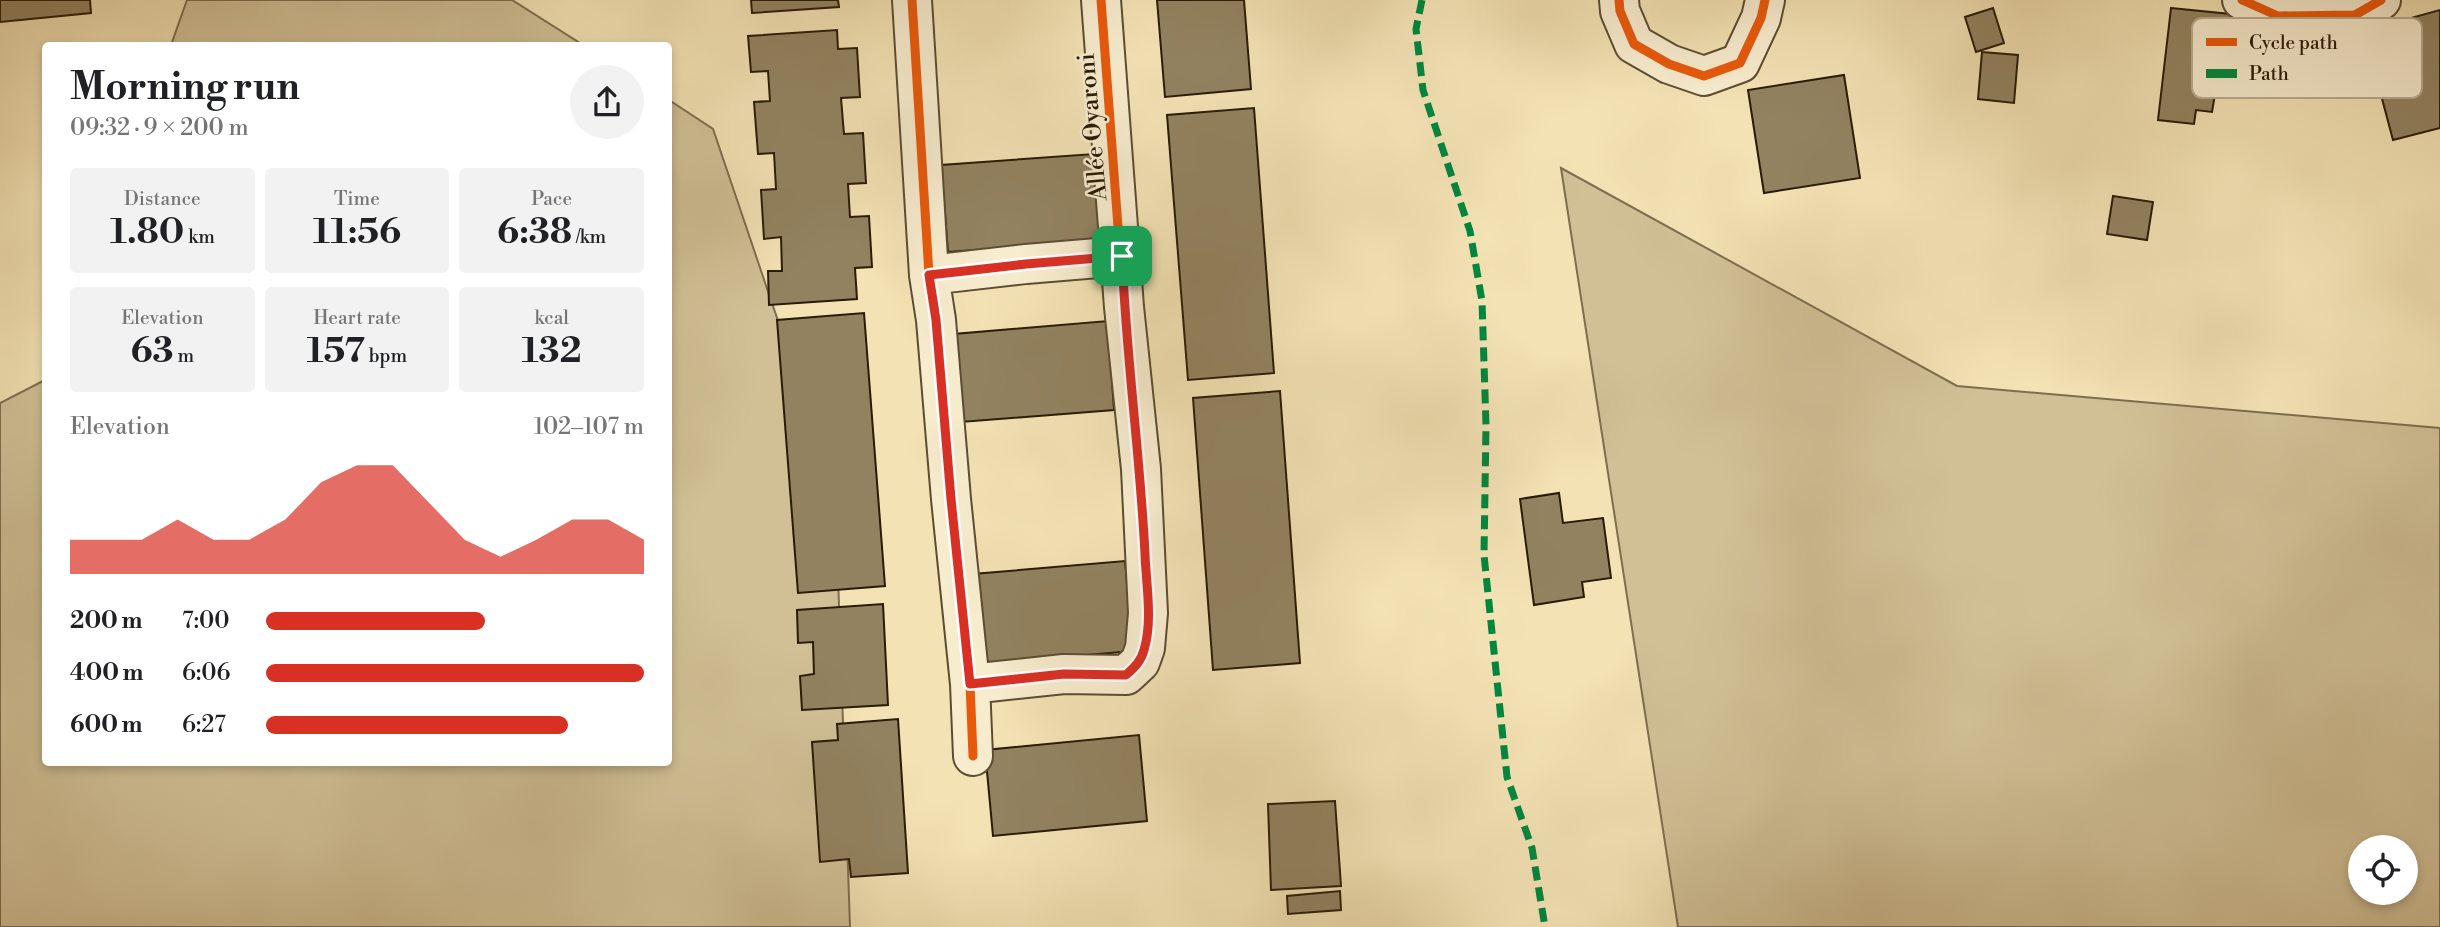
<!DOCTYPE html>
<html lang="en">
<head>
<meta charset="utf-8">
<style>
  :root { --surface:#fff; --page:#f2f2f2; --text:#202124; --muted:#757577; --accent:#d93025 }
  body { margin:0; font-family:"Libre Bodoni",serif; background:var(--page); color:var(--text); height:100vh; display:flex; flex-direction:column; font-size:26px; white-space:nowrap }
  * { box-sizing:border-box; margin:0 }
  p { font-size:23px; color:var(--muted) }
  .icon { flex:none; width:38px; height:38px; fill:none; stroke:currentColor; stroke-width:2; stroke-linecap:round; stroke-linejoin:round }
  .map { position:relative; flex:1; overflow:hidden }
  .details { position:absolute; left:42px; top:42px; width:630px; height:724px; display:flex; flex-direction:column; background:var(--surface); border-radius:7px; box-shadow:0 4px 10px #0003 }
  .details>* { flex:none }
  .tools { position:absolute; left:2348px; top:835px; display:grid; gap:14px }
  .tools a { display:grid; place-items:center; width:70px; height:70px; border-radius:50%; background:var(--surface); box-shadow:0 4px 10px #0003; font-size:35px }
  .pin { position:absolute; display:grid; place-items:center; width:60px; height:60px; color:#fff; margin:-30px; border-radius:14px; box-shadow:0 4px 10px #0006 }
  .round { display:grid; place-items:center; flex:none; width:74px; height:74px; border-radius:37px; background:var(--page) }
  .headline { display:flex; align-items:center; justify-content:space-between; height:119px; padding:0 28px }
  h1 { font-size:38px; font-weight:700; line-height:52px }
  .figures { display:grid; grid-template-columns:repeat(3,1fr); gap:10px; height:119px; padding:7px 28px }
  .figures div { display:grid; align-content:center; border-radius:7px; background:var(--page); text-align:center }
  .figures b { font-size:35px; font-weight:700 }
  .figures small { font-size:19px; font-weight:400 }
  .figures p { font-size:19px }
  .chart { height:196px; padding:14px 28px }
  .chart p { display:flex; justify-content:space-between }
  .chart svg { width:100%; height:126px; margin-top:7px; fill:var(--accent); opacity:.7 }
  ul { padding:0 28px; list-style:none; font-size:23px }
  li { display:grid; grid-template-columns:112px 84px 1fr; align-items:center; height:52px }
  li i { height:18px; border-radius:9px; background:var(--accent) }
  .map>svg:first-child { display:block }
</style>
</head>
<body>
<div class="map">
<svg width="2440" height="927" viewBox="0 0 2440 927">
  <rect width="100%" height="100%" fill="#f3e2b4"/>
  <filter id="stains"><feTurbulence type="fractalNoise" baseFrequency=".00286" numOctaves="4"/><feColorMatrix values="0 0 0 0 .2 0 0 0 0 .09 0 0 0 0 .02 0 0 0 .5 -.17"/></filter>
  <radialGradient id="worn" r=".72"><stop offset=".6" stop-color="#630" stop-opacity="0"/><stop offset="1" stop-color="#630" stop-opacity=".3"/></radialGradient>
  <path fill="#d1c096" stroke="#7d6e4e" stroke-width="2" fill-rule="evenodd" d="M187,0H512L583,45H171Z
    M669,100L713,129L835,489L850,927H0V403L45,380L46,763H668Z
    M1561,168L1957,386L2440,428V927H1678ZM2406,847V892H2361V847Z"/>
  <path fill="#928260" stroke="#291b06" stroke-width="2" d="M0,0H90L91,13L0,22Z
    M751,0H838L839,7L752,13Z
    M1157,0H1244L1251,89L1165,97Z
    M1993,8L2004,43L1976,52L1965,17Z
    M2171,8L2250,16L2241,97L2215,94L2212,112L2196,110L2194,124L2158,120Z
    M2440,10V128L2393,140L2364,31Z
    M837,30L838,49L857,48L860,97L841,98L844,134L863,133L866,183L848,184L850,217L869,216L872,267L855,268L857,299L769,305L768,271H782L781,237L764,239L761,190L776,189L774,153L758,154L754,102L770,101L768,71L751,72L748,36Z
    M1982,52L2018,55L2014,103L1978,99Z
    M1844,75L1860,178L1764,193L1748,90Z
    M1254,108L1274,373L1188,380L1167,115Z
    M1094,154L1100,241L948,252L941,165Z
    M2113,196L2153,202L2147,240L2107,234Z
    M864,313L885,586L798,593L777,320Z
    M1108,321L1114,410L961,422L954,334Z
    M1280,391L1300,663L1213,670L1193,398Z
    M1559,493L1563,523L1603,518L1611,578L1582,582L1584,597L1534,605L1520,499Z
    M1125,561L1133,651L981,664L973,574Z
    M883,604L888,705L802,710L800,676L814,674L813,642L798,643L797,610Z
    M898,719L908,873L851,877L849,859L820,862L812,742L838,740L837,724Z
    M1139,735L1147,821L993,836L985,750Z
    M1335,801L1341,886L1271,890L1268,804Z
    M1340,891L1341,910L1288,914L1287,896Z"/>
  <g fill="none" stroke-linecap="round" stroke-linejoin="round">
    <defs>
      <path id="minor" d="M912,0L929,275L936,320L951,499L970,684L973,756
        M1619,0L1620,11L1634,44L1669,64L1704,76L1740,63L1761,18L1765,0
        M2242,0L2278,16L2355,15L2381,0
        M929,275L1026,264L1122,256
        M970,684L1064,674L1126,675L1140,662L1145,648L1148,613L1141,469L1124,307L1101,0"/>
    </defs>
    <use href="#minor" stroke="#5c4d32" stroke-width="42"/>
    <use href="#minor" stroke="#f7ecce" stroke-width="38"/>
    <path stroke="#00873e" stroke-width="7" stroke-dasharray="14 7" stroke-linecap="butt" d="M1422,0L1416,29L1423,90L1470,231L1482,301L1486,425L1484,555L1507,777L1532,848L1545,927"/>
    <defs>
      <path id="cycleway" d="M912,0L929,275L936,320L951,499L970,684L973,756
        M1619,0L1620,11L1634,44L1669,64L1704,76L1740,63L1761,18L1765,0
        M2242,0L2278,16L2355,15L2381,0
        M970,684L1064,674L1126,675L1140,662L1145,648L1148,613L1141,469L1124,307L1101,0"/>
    </defs>
    <use href="#cycleway" stroke="#f7ecce" stroke-width="13"/>
    <use href="#cycleway" stroke="#e8590c" stroke-width="9"/>
  </g>
  <g fill="none" stroke-linecap="round" stroke-linejoin="round">
    <defs>
      <path id="route" d="M1122,256C1126,355 1140,454 1145,554C1146,584 1153,620 1144,650C1141,661 1135,667 1126,675L1064,674L970,684L951,499L936,320L929,275L1026,264Z"/>
    </defs>
    <use href="#route" stroke="#fff" stroke-width="14"/>
    <use href="#route" stroke="#d93025" stroke-width="9"/>
  </g>
  <g text-anchor="middle" stroke-width="5" stroke-linejoin="round" paint-order="stroke">
    <g font-size="24" fill="#291b06" stroke="#f7ecce">
      <text transform="translate(1092 127) rotate(-95)" y="8">Allée Oyaroni</text>
    </g>
  </g>
  <rect x="2192" y="18" width="230" height="80" rx="10" fill="#f7ecce" stroke="#b9ad92" stroke-width="2"/>
  <rect x="2206" y="38" width="31" height="8" fill="#e8590c"/>
  <rect x="2206" y="69" width="31" height="9" fill="#00873e"/>
  <g font-size="19" fill="#291b06">
    <text x="2249" y="49">Cycle path</text>
    <text x="2249" y="80">Path</text>
  </g>
  <rect width="100%" height="100%" filter="url(#stains)"/>
  <rect width="100%" height="100%" fill="url(#worn)"/>
</svg>
<div class="tools">
<a><svg class="icon" aria-label="locate" viewBox="0 0 24 24"><circle cx="12" cy="12" r="6"/><path d="M12 2v4M12 18v4M2 12h4M18 12h4"/></svg></a>
</div>
<div class="pin" style="left:1122px;top:256px;background:#1e9e55"><svg class="icon" aria-label="arrive" viewBox="0 0 24 24"><path d="M6 21V4h12l-3 4 3 4H6"/></svg></div>
<section class="details">
<div class="headline"><div><h1>Morning run</h1><p>09:32 · 9 × 200 m</p></div><a class="round"><svg class="icon" aria-label="share" viewBox="0 0 24 24"><path d="M12 15V3M7 8l5-5 5 5M5 13v7h14v-7"/></svg></a></div>
<div class="figures">
<div><p>Distance</p><b>1.80<small> km</small></b></div>
<div><p>Time</p><b>11:56</b></div>
<div><p>Pace</p><b>6:38<small> /km</small></b></div>
</div>
<div class="figures">
<div><p>Elevation</p><b>63<small> m</small></b></div>
<div><p>Heart rate</p><b>157<small> bpm</small></b></div>
<div><p>kcal</p><b>132</b></div>
</div>
<div class="chart"><p><span>Elevation</span>102–107 m</p>
<svg viewBox="0 0 160 44" preserveAspectRatio="none"><path d="M0 44V32L10 32L20 32L30 25L40 32L50 32L60 25L70 12L80 6L90 6L100 19L110 32L120 38L130 32L140 25L150 25L160 32V44z"/></svg>
</div>
<ul>
<li><b>200 m</b>7:00<i style="width:58%"></i></li>
<li><b>400 m</b>6:06<i style="width:100%"></i></li>
<li><b>600 m</b>6:27<i style="width:80%"></i></li>
</ul>
</section>
</div>
</body>
</html>
